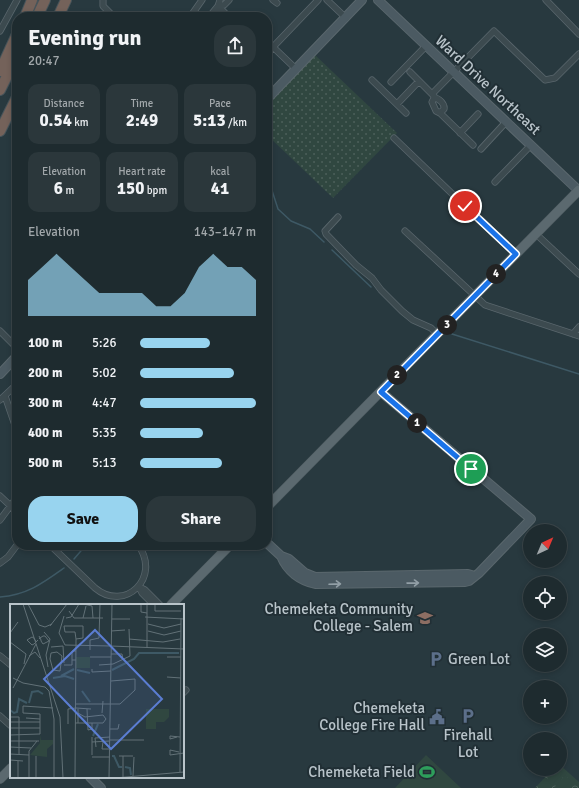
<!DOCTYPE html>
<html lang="en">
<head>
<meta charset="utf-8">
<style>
  :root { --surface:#1e2b2f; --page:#2b373b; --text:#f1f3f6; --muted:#a1a7aa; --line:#3c474b; --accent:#98d4ef }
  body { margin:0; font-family:Signika,sans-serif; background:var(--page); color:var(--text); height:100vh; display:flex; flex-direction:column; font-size:15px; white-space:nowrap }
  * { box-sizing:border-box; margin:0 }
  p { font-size:13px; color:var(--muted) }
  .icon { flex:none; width:22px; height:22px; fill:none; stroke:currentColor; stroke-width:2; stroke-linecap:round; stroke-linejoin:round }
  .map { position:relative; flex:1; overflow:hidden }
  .side { position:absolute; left:12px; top:12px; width:260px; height:538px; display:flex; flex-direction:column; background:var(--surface); border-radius:16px; box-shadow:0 2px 6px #0003,0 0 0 1px var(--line) }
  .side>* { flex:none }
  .needle { width:26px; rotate:44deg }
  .tools { position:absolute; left:523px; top:524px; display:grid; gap:8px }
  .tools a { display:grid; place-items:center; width:44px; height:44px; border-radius:50%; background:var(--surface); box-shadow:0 2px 6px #0003,0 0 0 1px var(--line); font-size:20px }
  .pin { position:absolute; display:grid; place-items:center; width:34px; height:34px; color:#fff; margin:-17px; border:2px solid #fff; border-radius:50%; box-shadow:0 1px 4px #0007 }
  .km { position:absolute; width:20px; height:20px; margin:-10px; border-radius:50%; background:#222; color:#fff; font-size:11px; line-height:20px; text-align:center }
  .round { display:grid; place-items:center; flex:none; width:42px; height:42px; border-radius:16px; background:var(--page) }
  .headline { display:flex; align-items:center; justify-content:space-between; height:68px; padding:0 16px }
  h1 { font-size:22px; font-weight:700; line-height:30px }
  .stats { display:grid; grid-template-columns:repeat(3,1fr); gap:6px; height:68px; padding:4px 16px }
  .stats div { display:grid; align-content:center; border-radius:10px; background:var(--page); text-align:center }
  .stats b { font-size:17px; font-weight:700 }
  .stats small { font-size:11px; font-weight:400 }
  .stats p { font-size:11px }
  .chart { height:112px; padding:8px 16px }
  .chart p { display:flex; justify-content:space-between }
  .chart svg { width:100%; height:72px; margin-top:4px; fill:var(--accent); opacity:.7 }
  .cta { display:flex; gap:8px; margin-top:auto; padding:8px 16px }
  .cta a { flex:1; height:46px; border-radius:16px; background:var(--accent); color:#111; font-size:16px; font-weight:700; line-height:46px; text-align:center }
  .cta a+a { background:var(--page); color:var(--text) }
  ul { padding:0 16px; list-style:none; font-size:13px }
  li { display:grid; grid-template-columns:64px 48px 1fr; align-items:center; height:30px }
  li i { height:10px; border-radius:5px; background:var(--accent) }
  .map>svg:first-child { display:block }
</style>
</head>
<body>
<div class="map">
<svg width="579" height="788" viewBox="0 0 579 788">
  <defs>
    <pattern id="grass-dots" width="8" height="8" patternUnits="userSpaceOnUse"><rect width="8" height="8" fill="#304740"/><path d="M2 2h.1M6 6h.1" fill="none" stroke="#4c605a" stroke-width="1.8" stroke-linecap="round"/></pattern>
    <pattern id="park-crowns" width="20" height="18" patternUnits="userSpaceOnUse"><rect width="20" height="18" fill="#304740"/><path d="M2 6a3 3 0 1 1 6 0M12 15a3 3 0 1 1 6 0" fill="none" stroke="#4c605a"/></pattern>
  </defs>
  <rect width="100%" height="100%" fill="#28393f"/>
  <path fill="url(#grass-dots)" d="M315,55L397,133L333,198L267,135V105Z"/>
  <path fill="url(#park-crowns)" d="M560,765L579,782V788H535L553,769H560Z"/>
  <path fill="#304740" d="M426,755L461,788H395Z
    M556,769L563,773L552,785L546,780Z
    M565,775L571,781L564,788H554Z"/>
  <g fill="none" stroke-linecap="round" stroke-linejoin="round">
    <path stroke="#3e5965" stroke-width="1.5" d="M267,175L278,209L291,221L310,229L324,242
      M332,250L371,287
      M452,334L579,374
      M74,559L86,545
      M0,597C27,595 43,583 64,568"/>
    <defs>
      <path id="street" d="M103,0V6L114,17
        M273,0L277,3
        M327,0L346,18
        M546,0L579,34
        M218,6L229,17
        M218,6L224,5L229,0
        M190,17L202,0
        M209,17L218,6L220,0
        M0,31L17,0
        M267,54L273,47
        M296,69L273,47L318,0
        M410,72L434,96
        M372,80L406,113
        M391,82L426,46
        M433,93L494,31L545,80L555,78L579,54
        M397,104L419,81
        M440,113L444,109C445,104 439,98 434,98L432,102L436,111L440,113L473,145
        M460,133L478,114
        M394,138L516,255
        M481,149L506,122
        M495,182L531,145
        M338,217L325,231L326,234L356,265L372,278L381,290L402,311L413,320L431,328L437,334
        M405,231L485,305L579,336
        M536,234L579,274
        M0,331L17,348
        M573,334L579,327
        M5,396L17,431
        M0,400L17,384
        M0,496L17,512
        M0,520L17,497
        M50,545L95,588C125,613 162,577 138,545
        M0,563L8,557L17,545
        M139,587L145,590L160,605
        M139,587L142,593L154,605
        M0,656L11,665
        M183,693L186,690
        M0,716L11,726"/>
      <path id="secondary" d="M378,0L579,191
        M267,99L362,0
        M0,374L17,356
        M267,543L281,556L289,559L305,573L315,577L468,574L475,576
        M281,556C287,571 300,581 316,584L465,582L469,581L479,573L531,519L381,392
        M90,777L101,788"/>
      <path id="primary" d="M267,507L579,190
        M171,605L230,545
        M0,779L11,768"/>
      <path id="highway" d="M25,17L32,0
        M37,17L45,0
        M58,17L66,0
        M0,71L17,34
        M0,90L17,56
        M0,131L17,97"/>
    </defs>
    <use href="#street" stroke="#5a676d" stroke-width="7"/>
    <use href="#secondary" stroke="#5a676d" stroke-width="10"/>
    <use href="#primary" stroke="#49565b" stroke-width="10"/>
    <use href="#highway" stroke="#47545a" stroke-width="12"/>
    <use href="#street" stroke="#3c4a4f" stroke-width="5.5"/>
    <use href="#secondary" stroke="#4b5a62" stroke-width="8"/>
    <use href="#primary" stroke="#5b696f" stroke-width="9"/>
    <use href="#highway" stroke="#74625a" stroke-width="10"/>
  </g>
  <defs><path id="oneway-shaft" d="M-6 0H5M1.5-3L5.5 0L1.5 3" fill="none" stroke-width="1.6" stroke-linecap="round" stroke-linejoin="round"/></defs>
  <g stroke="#929fa6">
    <use href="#oneway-shaft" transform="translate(413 583) rotate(-1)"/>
    <use href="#oneway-shaft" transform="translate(335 584) rotate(-2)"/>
  </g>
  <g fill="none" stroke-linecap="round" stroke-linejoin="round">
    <defs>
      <path id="route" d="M465,206L516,254L381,392L471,469"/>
    </defs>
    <use href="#route" stroke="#fff" stroke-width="8"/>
    <use href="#route" stroke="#1a73e8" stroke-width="5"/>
  </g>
  <defs>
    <symbol id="university-bare" viewBox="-9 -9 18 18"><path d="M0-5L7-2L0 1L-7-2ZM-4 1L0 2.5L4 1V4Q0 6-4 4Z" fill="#8d6e63" stroke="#212f35" stroke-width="2.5" paint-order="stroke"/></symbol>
    <symbol id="parking-bare" viewBox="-9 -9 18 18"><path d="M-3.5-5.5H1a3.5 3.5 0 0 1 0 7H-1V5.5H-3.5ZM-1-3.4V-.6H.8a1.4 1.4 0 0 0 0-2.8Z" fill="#5c6f8a" stroke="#212f35" stroke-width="2.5" paint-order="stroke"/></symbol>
    <symbol id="civic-bare" viewBox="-9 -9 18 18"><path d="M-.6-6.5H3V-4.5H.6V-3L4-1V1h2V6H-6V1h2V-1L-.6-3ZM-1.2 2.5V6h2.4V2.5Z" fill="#5c6f8a" stroke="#212f35" stroke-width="2.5" paint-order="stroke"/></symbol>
    <symbol id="stadium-bare" viewBox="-9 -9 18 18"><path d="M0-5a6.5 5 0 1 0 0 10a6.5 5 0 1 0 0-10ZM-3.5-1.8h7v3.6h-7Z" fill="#2e9e5b" stroke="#212f35" stroke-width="2.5" paint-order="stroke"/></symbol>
  </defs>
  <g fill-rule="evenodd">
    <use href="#university-bare" x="414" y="607" width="22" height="22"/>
    <use href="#parking-bare" x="425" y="648" width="22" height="22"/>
    <use href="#parking-bare" x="457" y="705" width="22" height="22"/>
    <use href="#civic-bare" x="426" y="706" width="22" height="22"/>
    <use href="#stadium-bare" x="416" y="761" width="22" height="22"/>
  </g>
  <g text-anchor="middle" stroke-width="4" stroke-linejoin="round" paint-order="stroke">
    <g font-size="15" fill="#b9c4ca" stroke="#212f35">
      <text transform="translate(488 85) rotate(43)" y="5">Ward Drive Northeast</text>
    </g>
    <g font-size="15" fill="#b9c4ca" stroke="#212f35" text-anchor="end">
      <text x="413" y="614">Chemeketa Community<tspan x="413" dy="17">College - Salem</tspan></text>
      <text x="448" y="664" text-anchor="start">Green Lot</text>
      <text x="425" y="713">Chemeketa<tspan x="425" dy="17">College Fire Hall</tspan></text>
      <text x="468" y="740" text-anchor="middle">Firehall<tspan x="468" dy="17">Lot</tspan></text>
      <text x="415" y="777">Chemeketa Field</text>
    </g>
  </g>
  <g transform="translate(10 604)">
    <rect width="174" height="174" fill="#28393f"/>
    <path d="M66,53H80V64H66Z" fill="#304740"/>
    <path d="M30,131L31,136H43V140L37,145V153L20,151L30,139Z" fill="#304740"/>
    <path d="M136,105H159V113L154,118H146V125H136Z" fill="#304740"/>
    <path fill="none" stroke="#3e5965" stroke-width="2" d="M67,66L80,69M102,66L124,55L129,49H169M51,72L64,65M43,74L55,72L64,75M72,87L80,98M19,99L22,88L28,87L33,90M0,106L4,109L7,108L9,95L17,99M83,132L88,120M102,152H104L109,163H112M115,163L120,164L121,171"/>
    <path fill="none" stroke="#627177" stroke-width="1" d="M13,0L50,113L53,174M18,0L29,21L35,23L42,20M73,0L82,2L83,14M131,0V8L137,9M137,0V44M145,0V7H171M59,7L64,14H93M54,12L49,29L55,41L101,42M135,13L174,15M56,14L61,13L69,0M73,14L76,2M102,15H120M138,20L154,24L171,20M40,22L57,0M54,22H73V34L66,35L65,28H55ZM101,27L115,26M138,27L154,31L171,27M34,28L40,35L36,51L38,63M0,29L8,18M29,35L30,34L33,32H35L39,37L33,40L31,37V36L29,32M119,35L153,38L170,35M0,38L16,50L14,60M26,38V37L25,36L24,34L22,33L17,36L22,41L24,40L28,36M53,42L54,59M101,42L174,45M41,43L53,42M80,46V36L89,34L90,0M47,48L52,52L50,67L43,66L40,55L41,49ZM101,50H112L113,56M19,52L25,48L30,54M80,53H101M157,53H171M66,56H62V47H66M54,61H62V56M89,61L103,60L120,52L119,25M82,65V68L101,67M157,73L171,74M3,74L13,79L35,83L39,87L44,115V174M3,84L26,40M66,100H110L125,86V75L101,77M66,104L81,105M77,105L78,126L82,125V119M92,109L93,97M0,113H9V150M16,114L30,115M0,118H30M65,119H93L96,115L93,111L75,113L68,109M68,119V105M58,120V105L66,104M0,124H30M100,125H108L109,120M0,131L30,130V110L13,109V102L43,104M167,133L160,135V132L170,133M100,136H134M0,137H29M82,138L100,137M93,138L92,145H100M0,143L21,144M86,143L85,134L100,133M169,148L160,146V151L174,149M0,150L19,151M82,151V133M109,152H123M113,152V174M82,153H100M0,156L13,157M8,157V174M170,168L171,14M123,172L124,153M19,174V147L27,137M26,174V152M65,174L66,35M99,174L102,0M104,174L174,168"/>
    <path fill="#5b7dd2" fill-opacity="0.15" stroke="#5b7dd2" stroke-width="2" d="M85,26L152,95L101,145L34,75Z"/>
    <rect width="174" height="174" fill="none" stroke="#b9c4ca" stroke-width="2"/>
  </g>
</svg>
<div class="tools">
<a><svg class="needle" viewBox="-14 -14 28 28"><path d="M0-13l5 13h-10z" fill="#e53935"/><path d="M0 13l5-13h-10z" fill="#a1a7aa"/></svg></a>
<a><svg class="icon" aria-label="locate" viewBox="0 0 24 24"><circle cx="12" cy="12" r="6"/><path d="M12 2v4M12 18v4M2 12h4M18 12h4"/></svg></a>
<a><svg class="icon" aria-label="layers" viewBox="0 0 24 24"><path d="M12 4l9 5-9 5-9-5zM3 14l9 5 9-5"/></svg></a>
<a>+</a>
<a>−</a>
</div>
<div class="pin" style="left:471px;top:469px;background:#1e9e55"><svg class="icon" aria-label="arrive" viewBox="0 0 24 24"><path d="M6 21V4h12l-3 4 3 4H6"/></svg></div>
<div class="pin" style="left:465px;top:206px;background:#d93025"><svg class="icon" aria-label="check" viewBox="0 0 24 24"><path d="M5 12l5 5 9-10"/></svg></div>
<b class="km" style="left:417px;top:423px">1</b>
<b class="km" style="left:397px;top:375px">2</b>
<b class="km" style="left:447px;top:325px">3</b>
<b class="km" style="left:496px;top:274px">4</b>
<section class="side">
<div class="headline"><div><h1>Evening run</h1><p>20:47</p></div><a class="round"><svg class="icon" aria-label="share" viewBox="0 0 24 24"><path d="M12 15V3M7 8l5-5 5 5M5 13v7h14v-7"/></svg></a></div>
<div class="stats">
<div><p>Distance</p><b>0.54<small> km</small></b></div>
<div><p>Time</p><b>2:49</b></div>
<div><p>Pace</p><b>5:13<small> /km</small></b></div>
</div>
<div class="stats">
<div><p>Elevation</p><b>6<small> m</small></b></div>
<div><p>Heart rate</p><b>150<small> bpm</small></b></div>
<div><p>kcal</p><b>41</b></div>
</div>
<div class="chart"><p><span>Elevation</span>143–147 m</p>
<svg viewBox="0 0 160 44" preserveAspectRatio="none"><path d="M0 44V22L10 14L20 6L30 14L40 22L50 30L60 30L70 30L80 30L90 38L100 38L110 30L120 14L130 6L140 14L150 14L160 22V44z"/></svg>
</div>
<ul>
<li><b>100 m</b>5:26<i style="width:60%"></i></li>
<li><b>200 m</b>5:02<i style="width:81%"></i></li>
<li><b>300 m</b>4:47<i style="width:100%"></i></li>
<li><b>400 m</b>5:35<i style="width:54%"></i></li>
<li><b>500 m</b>5:13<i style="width:71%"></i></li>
</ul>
<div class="cta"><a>Save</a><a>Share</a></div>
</section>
</div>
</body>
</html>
